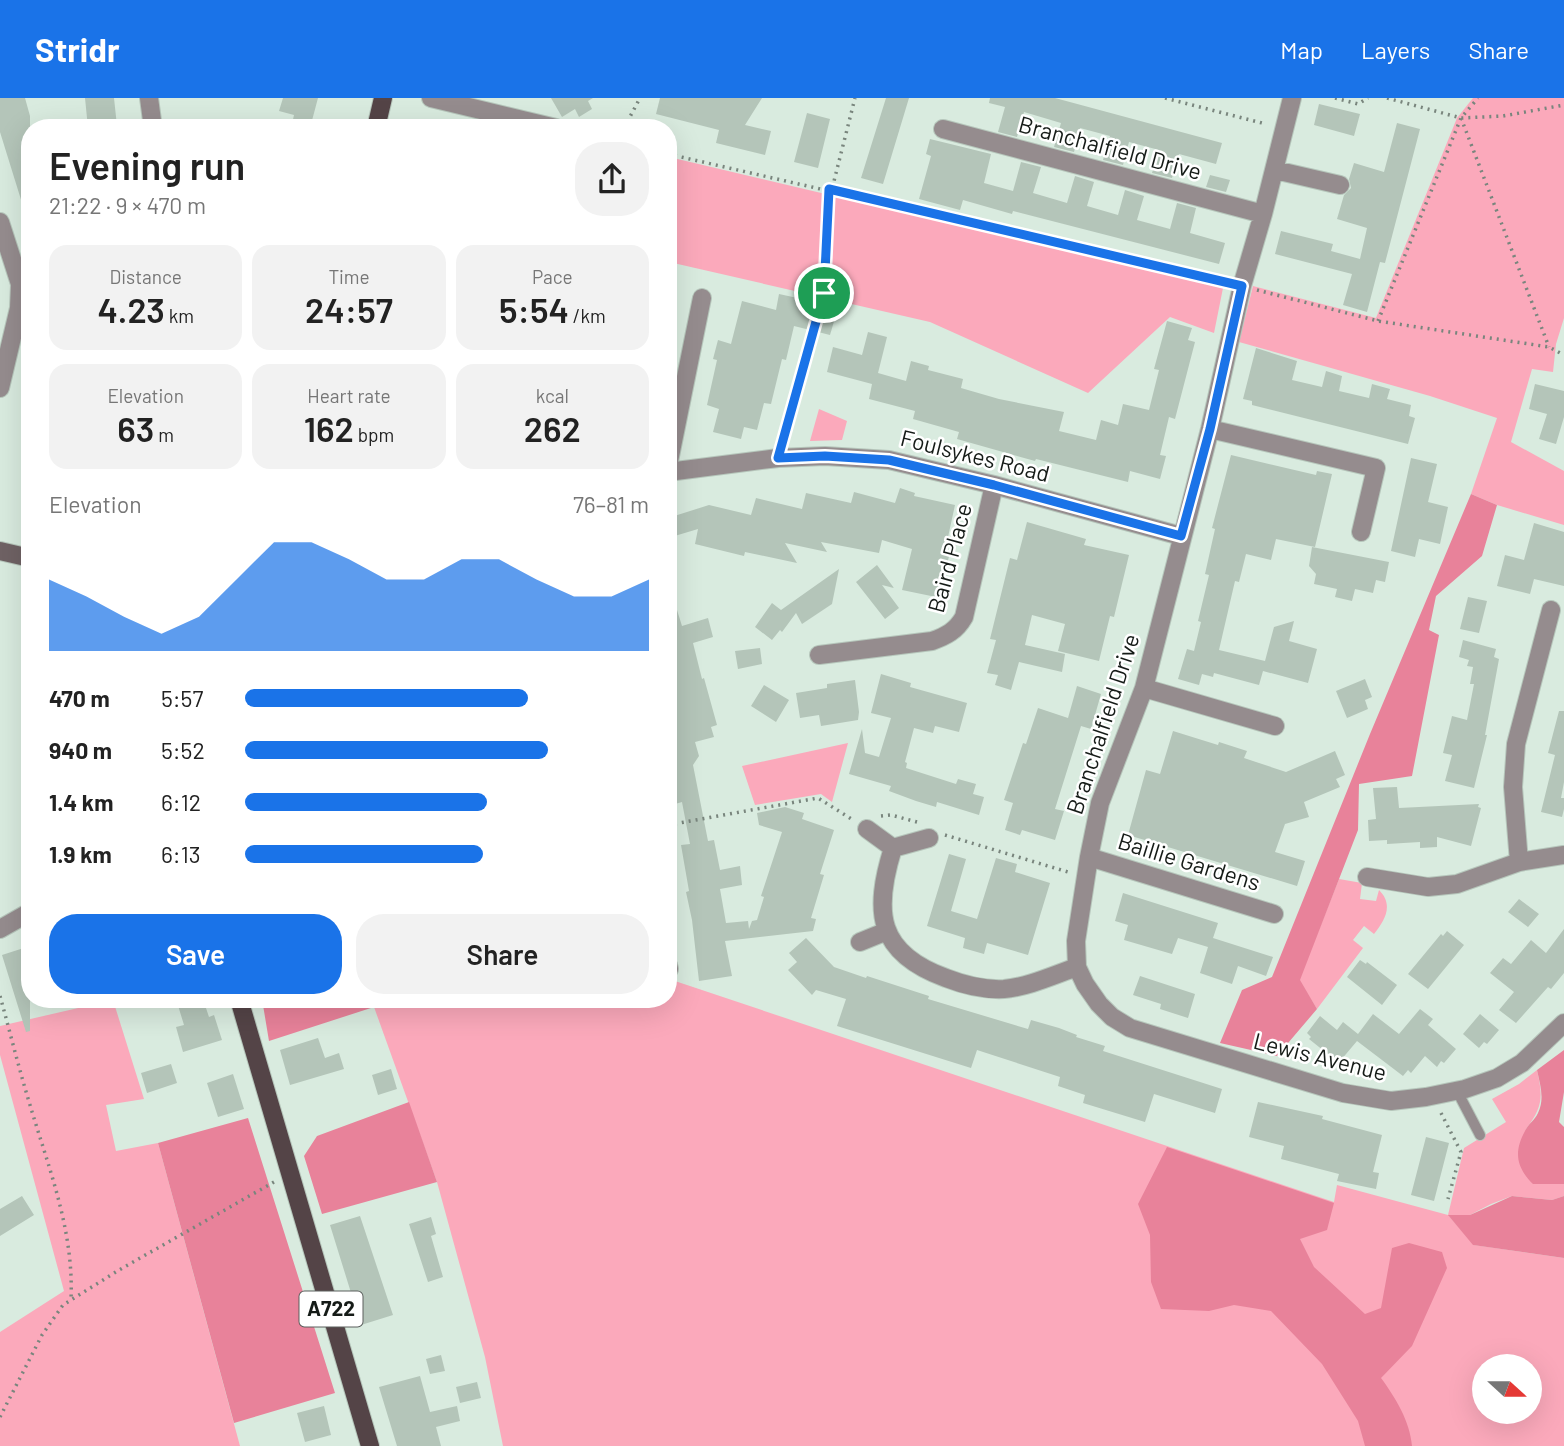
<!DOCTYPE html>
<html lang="en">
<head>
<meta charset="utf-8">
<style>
  :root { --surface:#fff; --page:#f2f2f2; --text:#222; --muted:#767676; --accent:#1a73e8 }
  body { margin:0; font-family:Barlow,sans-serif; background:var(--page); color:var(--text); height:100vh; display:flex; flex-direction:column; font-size:26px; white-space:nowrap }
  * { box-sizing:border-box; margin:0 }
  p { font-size:23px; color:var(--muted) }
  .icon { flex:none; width:38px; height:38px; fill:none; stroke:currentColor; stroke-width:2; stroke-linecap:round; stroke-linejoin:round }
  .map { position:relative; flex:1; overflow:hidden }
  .panel { position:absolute; left:21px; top:21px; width:656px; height:889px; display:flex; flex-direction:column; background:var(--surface); border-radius:28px; box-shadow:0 7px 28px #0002 }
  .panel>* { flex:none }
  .needle { width:46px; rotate:111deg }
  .buttons { position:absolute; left:1472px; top:1256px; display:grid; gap:14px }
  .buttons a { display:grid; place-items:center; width:70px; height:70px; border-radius:50%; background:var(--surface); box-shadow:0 7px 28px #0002; font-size:35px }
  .pin { position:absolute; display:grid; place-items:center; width:60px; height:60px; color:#fff; margin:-30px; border:4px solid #fff; border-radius:50%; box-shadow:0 2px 7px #0007 }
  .round { display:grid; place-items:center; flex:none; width:74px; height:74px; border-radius:28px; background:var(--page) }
  .summary { display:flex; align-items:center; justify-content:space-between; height:119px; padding:0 28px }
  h1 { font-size:38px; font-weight:600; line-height:52px }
  .metrics { display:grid; grid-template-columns:repeat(3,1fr); gap:10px; height:119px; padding:7px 28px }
  .metrics div { display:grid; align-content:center; border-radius:18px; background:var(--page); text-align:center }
  .metrics b { font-size:35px; font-weight:600 }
  .metrics small { font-size:19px; font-weight:400 }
  .metrics p { font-size:19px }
  .chart { height:196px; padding:14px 28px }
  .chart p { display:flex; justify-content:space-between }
  .chart svg { width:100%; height:126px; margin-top:7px; fill:var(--accent); opacity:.7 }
  .button { display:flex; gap:14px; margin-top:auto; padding:14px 28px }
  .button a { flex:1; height:80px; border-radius:28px; background:var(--accent); color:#fff; font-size:28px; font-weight:600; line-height:80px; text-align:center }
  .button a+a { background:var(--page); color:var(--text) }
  ul { padding:0 28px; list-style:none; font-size:23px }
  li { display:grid; grid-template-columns:112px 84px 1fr; align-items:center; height:52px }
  li i { height:18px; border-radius:9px; background:var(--accent) }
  header { display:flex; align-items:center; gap:42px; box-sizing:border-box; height:98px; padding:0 35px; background:var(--accent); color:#fff }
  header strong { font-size:33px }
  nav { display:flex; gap:38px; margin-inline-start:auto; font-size:24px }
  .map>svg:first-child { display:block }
</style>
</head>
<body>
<header>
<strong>Stridr</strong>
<nav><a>Map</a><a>Layers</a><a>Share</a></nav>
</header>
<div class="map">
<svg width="1564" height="1348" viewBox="0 0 1564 1348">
  <rect width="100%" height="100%" fill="#d9ebdf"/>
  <path fill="#fba9bb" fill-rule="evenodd" d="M1473,0H1564V220L1556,246L1553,274L1532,271L1511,344L1564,373V427L1497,407L1471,396L1497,320L1430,298L1239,244L1253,188L1376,220L1457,20Z
    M669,59L1223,190L1214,235L1170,219L1088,295L930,224L669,164Z
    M819,311L847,323L842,342L810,343Z
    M848,645L832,704L821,696L755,707L742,668Z
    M1339,781L1362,785L1360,801L1376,803L1379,792C1394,807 1385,822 1374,836L1364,828L1353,842L1363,850L1317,911L1299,882Z
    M669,881L1334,1104L1337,1087L1448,1117L1464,1050L1506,1024L1492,1001L1519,986L1537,972C1543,999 1543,1009 1526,1031L1551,1085L1564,1086V1098L1552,1102L1512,1098L1491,1106L1470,1117L1449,1118L1474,1147L1564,1160V1348H503L485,1259L437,1084L374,909L381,901H668ZM1484,1269H1530V1314H1484Z
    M113,902L144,1001L106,1007L116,1053L158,1045L240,1348H0V1234L64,1193L0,957V928Z"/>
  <path fill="#e8829a" d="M1471,396L1497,407L1482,458L1436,498L1429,532L1439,537L1412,678L1359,686L1358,732L1300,882L1317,911L1277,958L1220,945L1242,892L1272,879L1370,636Z
    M262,901H381L374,909L269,943Z
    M1564,952V994L1559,1024L1564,1029V1086H1533C1517,1070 1513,1055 1525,1033C1528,1026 1535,1022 1538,1015C1545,1001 1540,986 1537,972Z
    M409,1004L437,1084L322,1116L304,1058L317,1038Z
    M248,1020L335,1295L234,1325L158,1045Z
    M1167,1049L1334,1105L1327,1132L1300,1141L1314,1169L1365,1216L1381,1210L1392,1150L1409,1145L1442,1154L1447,1170L1412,1248L1381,1280C1395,1299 1410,1323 1412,1348H1365L1358,1323L1322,1266L1271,1213L1234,1207L1209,1213L1161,1211L1151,1184L1150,1137L1138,1106Z
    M1512,1098L1552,1102L1564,1098V1160L1473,1147L1448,1117H1470Z"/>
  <path fill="#b4c5b9" d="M0,0H25L30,18V121H27L0,34Z
    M85,0H114L117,28L88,30Z
    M283,0H318L310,30H291L294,17L279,13Z
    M551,0H593L588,3L592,11L579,19L575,11L562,19Z
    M660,0H762L745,27L771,33L765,57L716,45L719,32L656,16Z
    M886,0H909L883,86L861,80Z
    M990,0H1055L1222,45L1216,66L1179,56L1172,80L1152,75L1159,52L1129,44L1123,67L1103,62L1110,38L1080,30L1074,54L1054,49L1061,25L1024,14L1017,39L998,34L1005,9L989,5Z
    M1319,6L1360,16L1354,38L1314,27Z
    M807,15L830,21L818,70L794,64Z
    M1397,25L1420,31L1385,165L1380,164L1367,214L1343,207L1352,176L1275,156L1281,133L1333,146L1331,153L1360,161L1367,130L1337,121L1344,97L1351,90L1349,81L1354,65L1384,74Z
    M930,41L991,56L984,85L1013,93L1021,64L1041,69L1033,95L1067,105L1075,78L1094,84L1087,108L1118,117L1125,92L1144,98L1137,122L1170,131L1177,105L1196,110L1190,135L1225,145L1219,166L1013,113L1012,116L963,102L960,112L919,101L931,58L926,56Z
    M1210,77L1230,82L1226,94L1206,89Z
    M779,196L802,201L799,211L835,220L830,237L794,228L786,262L782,261L771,306L764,305L757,332L744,329L741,341L713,334L719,311L707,307L717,262L713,261L718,242L731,246L742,203L776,212Z
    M1167,223L1192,230L1188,242L1195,244L1175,321L1169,319L1160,357L1166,358L1160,381L1130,373L1128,384L1036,361L1035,363L957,341L959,334L913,321L915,313L869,301L872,286L827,274L833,249L862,257L868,234L887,239L878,275L906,283L911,263L929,268L928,272L963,281L961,290L999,301L1064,314L1059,333L1096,342L1101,322L1118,327L1123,306L1149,312L1159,272L1154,271Z
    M1256,250L1297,263L1292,282L1322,289L1326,273L1342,278L1339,293L1369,300L1372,286L1390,291L1387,301L1411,307L1409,318L1415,320L1408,346L1252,307V303L1243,301Z
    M1535,286L1564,293V319L1556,346L1539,341L1547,316L1529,311Z
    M1231,357L1316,377L1317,373L1332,376L1315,449L1276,441L1271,462L1246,456L1239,484L1235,483L1219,552L1265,563L1274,529L1294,523L1289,543L1317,551L1308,585L1263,573L1259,587L1214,575L1213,579L1202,576L1199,587L1178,581L1187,551L1194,553L1201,524L1198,523L1209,477L1205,476L1215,431L1212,430Z
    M1411,360L1437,366L1428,404L1448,409L1440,446L1419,441L1415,459L1391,453Z
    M900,390L915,395L914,398L955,407L945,453L950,454L942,488L939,487L936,499L902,492L912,451L882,442L879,455L821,444L827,454L785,445L797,465L745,454L744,458L695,446L698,431L668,440V420L709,407L751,417L756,400L802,411L806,395L851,405L854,394L895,405Z
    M1027,424L1086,441L1084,447L1129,457L1114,519L1110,518L1099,563L1058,553L1065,526L1032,517L1025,547L1065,556L1062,574L1019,564L1011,592L995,587L998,577L987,575L996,542L990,541L1010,460L1017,462Z
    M1534,425L1564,434V488L1534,481L1530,496L1497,488L1505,457L1524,462Z
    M1312,449L1389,464L1385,484L1376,482L1373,495L1355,491L1352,503L1335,499L1337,491L1314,486L1316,476L1309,468Z
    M877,467L894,490L882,487L899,510L885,521L856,484Z
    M839,471L832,506L802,526L796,515L782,534L780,532L772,542L755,529L772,505L781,512Z
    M672,496L682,528L708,520L713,539L693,545L702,581L704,580L717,627L711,629L714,639L695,644L699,658L693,667L708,743L714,742L720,772L740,768L742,787L720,791L726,825L748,823L749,831L752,823L757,822L764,799L761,798L782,734L759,727L757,715L785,709L804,715L802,721L834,732L820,776L824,777L811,820L816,821L813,833L725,843L732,878L699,883L692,822L686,794L689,793L681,747L690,746L682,704L675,706L668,672V497Z
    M1468,499L1487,503L1479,535L1460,531Z
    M1463,542L1496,551L1494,559L1499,561L1485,637H1487L1474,690L1445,683L1452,657L1443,655L1452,618L1467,622L1474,586H1470L1473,569L1467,568L1469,562L1459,559Z
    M760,550L762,566L738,571L735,553Z
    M881,576L911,585L910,589L967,605L959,634L935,628L933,635L914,630L905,664L907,665L906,670L956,686L958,681L976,686L973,696L984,699L979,717L937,704L936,709L916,703L889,693L891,688L849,676L862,631L865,655L879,659L891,620L871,615Z
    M1365,581L1372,599L1365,602L1368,611L1347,620L1336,593Z
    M855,582L859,614L858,622L821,628L819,617L800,620L796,595L827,590V586Z
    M764,587L789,602L776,624L751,608Z
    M1077,588L1101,596L1091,631L1081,628L1055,711L1064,713L1055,742L1022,732L1020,737L1005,732L1013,705L1004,702L1023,645L1026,646L1038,610L1068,620Z
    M1559,613H1564V684L1561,700H1564V711L1562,719L1541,714L1555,657L1548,655Z
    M1173,633L1218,647L1219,644L1247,653L1244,660L1286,674L1335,653L1345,677L1336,681L1340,689L1304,704L1309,719L1285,726L1275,754L1305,763L1297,788L1128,737L1146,672L1160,676Z
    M1397,689L1399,710L1479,706L1478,709L1481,710L1471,748L1437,739V749L1420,750V744L1387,746V742L1369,743L1368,722L1376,721L1373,690Z
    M949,756L966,761L951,813L977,821L996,760L1017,766L1015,774L1050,785L1028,857L987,845L984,856L963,850L965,840L927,828Z
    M1123,795L1218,825L1213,840L1273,859L1266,878L1238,868L1232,886L1200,875L1208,849L1178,840L1172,856L1124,842L1128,827L1115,823Z
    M1519,801L1539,816L1528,829L1508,814Z
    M1564,831V875L1551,891L1548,889L1516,925L1499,912L1514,894L1490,875L1503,860L1511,866L1531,842L1546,855Z
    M1447,833L1464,847L1428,891L1408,876L1441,836L1443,838Z
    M806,840L834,869L866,880L867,878L929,898L928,901L1028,931L1031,922L1059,930L1077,937L1076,939L1105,948L1103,953L1222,991L1215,1015L1154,996L1145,1024L1083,1005L1085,997L1058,988L1060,979L1011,963L977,952L971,970L837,928L846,901L816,892L812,897L788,872L797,864L789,855Z
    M30,848V933L26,934L2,857Z
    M1360,862L1366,866L1367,864L1397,887L1382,907L1347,879Z
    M1140,878L1195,896L1188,920L1160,911L1161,906L1133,897Z
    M176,901H203L209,919L214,917L222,942L183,954L176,929L184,927Z
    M1420,911L1433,921L1428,927L1456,951L1444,965L1441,963L1437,969L1425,958L1411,975L1408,972L1403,978L1357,943L1341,962L1336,958L1334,961L1309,941L1311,939L1307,935L1320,918L1337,932L1343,924L1358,936L1373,916L1399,936Z
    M1480,916L1499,932L1487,946L1484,944L1479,950L1463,936Z
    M318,940L325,960L339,955L344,971L290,987L280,952Z
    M171,966L177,985L147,995L141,975Z
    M391,971L397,991L378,997L372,977Z
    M233,976L244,1011L218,1019L207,985Z
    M1258,1004L1323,1018L1322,1021L1382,1037L1373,1074L1379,1075L1376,1091L1337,1083L1339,1076L1281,1061L1284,1048L1249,1039Z
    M1426,1039L1449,1045L1434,1103L1411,1097Z
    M22,1098L34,1117L0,1138V1111Z
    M360,1118L393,1217L361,1227L330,1127Z
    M431,1119L436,1136L431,1138L443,1179L428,1184L409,1126Z
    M441,1257L445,1273L430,1276L426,1261Z
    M420,1278L430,1314L457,1308L460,1323L436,1329L441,1348H397L379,1289Z
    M477,1284L481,1300L460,1305L456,1289Z
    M324,1308L331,1337L305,1344L297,1315Z"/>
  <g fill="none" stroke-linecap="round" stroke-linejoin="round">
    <defs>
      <path id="lane" d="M1457,993L1480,1037"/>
      <path id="street" d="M149,0L153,30
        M431,0L556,30
        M1292,0L1263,116L1242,188L1210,331L1144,590L1100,705L1089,759L1076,843L1077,869L1085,886L1099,906L1112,919L1130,930L1343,995L1391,1003L1426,999L1465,991L1497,980L1522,965L1564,925
        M943,31L1263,116
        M1275,72L1340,87
        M0,124L20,186L19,210L0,290
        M1210,331L1376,370L1361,434
        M668,368L702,200
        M668,374L778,360L825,358L889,362L994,387L1181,438
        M819,557L932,543C946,538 956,533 964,519L994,387
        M1144,590L1275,628
        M867,731L893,750
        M929,740L893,750C873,814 877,855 946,880C964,887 984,892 1004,891C1028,889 1054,877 1077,869
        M1089,759L1274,816
        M1519,764L1513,689L1516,646L1551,512
        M1367,779L1428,789L1457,786L1519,764L1564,757
        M0,831L30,814
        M860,844L887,833
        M668,867L669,871"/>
      <path id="secondary" d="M0,453L30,460"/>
      <path id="primary" d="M376,30L383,0
        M239,901L370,1348"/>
    </defs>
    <use href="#lane" stroke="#b6c6bb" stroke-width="12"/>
    <use href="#street" stroke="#b6c6bb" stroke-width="20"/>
    <use href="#secondary" stroke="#b6c6bb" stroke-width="20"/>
    <use href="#primary" stroke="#b6c6bb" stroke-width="20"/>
    <path stroke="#79857d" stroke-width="3.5" stroke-dasharray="2 5" stroke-linecap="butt" d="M1165,0L1266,26
      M1335,0L1358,6L1368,0
      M1387,0L1461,20L1503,18L1564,7
      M1461,20L1549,249
      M624,30L640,0
      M668,56L1226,184
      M1257,192L1378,223L1549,249L1564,257
      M1378,223L1461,20L1478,0
      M783,341L824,195L829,91L833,87L855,0
      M881,718L891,717L917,724
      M668,727L818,700L853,722
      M945,737L1068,774
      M0,898C10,934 19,971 30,1007C49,1071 74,1133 71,1201
      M1441,1015L1461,1054L1448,1101
      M0,1319L42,1237L63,1207L119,1172L274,1084"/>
    <use href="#lane" stroke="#958c8e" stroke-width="10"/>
    <use href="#street" stroke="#958c8e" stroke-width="18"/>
    <use href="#secondary" stroke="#6f6264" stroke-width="18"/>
    <use href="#primary" stroke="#544447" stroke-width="18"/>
  </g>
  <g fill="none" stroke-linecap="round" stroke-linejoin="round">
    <defs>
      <path id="route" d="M829,91L1242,188L1210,331L1181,438L994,387L889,362L825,358L778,360L824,195Z"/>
    </defs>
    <use href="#route" stroke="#fff" stroke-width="14"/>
    <use href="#route" stroke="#1a73e8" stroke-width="9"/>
  </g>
  <g text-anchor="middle" stroke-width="5" stroke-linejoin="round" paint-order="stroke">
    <rect fill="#fff" stroke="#5b5f5d" stroke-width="2" x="299.5" y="1193.5" width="63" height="35" rx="5"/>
    <g font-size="21" font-weight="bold" fill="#151b17">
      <text x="331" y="1218">A722</text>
    </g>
    <g font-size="23" fill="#151b17" stroke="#fff">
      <text transform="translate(1110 50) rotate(15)" y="8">Branchalfield Drive</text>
      <text transform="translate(975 358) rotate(14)" y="8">Foulsykes Road</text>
      <text transform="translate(950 460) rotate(-75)" y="8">Baird Place</text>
      <text transform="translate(1103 626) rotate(-72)" y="8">Branchalfield Drive</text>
      <text transform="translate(1189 764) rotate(17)" y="8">Baillie Gardens</text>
      <text transform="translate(1320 959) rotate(14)" y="8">Lewis Avenue</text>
    </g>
  </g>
</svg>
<div class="buttons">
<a><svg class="needle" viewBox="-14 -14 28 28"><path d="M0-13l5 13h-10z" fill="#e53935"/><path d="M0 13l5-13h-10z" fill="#767676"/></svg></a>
</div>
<div class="pin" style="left:824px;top:195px;background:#1e9e55"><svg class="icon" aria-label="arrive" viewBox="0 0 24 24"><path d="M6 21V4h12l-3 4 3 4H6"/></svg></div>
<section class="panel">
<div class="summary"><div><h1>Evening run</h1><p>21:22 · 9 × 470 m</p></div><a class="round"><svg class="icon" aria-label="share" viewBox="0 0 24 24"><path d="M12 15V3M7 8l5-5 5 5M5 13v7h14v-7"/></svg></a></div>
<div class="metrics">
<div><p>Distance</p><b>4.23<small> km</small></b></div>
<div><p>Time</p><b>24:57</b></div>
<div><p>Pace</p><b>5:54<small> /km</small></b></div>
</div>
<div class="metrics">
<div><p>Elevation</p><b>63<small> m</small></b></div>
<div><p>Heart rate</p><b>162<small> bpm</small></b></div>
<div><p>kcal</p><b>262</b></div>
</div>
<div class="chart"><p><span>Elevation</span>76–81 m</p>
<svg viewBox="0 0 160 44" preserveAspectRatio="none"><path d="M0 44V19L10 25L20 32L30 38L40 32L50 19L60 6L70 6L80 12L90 19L100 19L110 12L120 12L130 19L140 25L150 25L160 19V44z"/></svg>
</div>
<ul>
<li><b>470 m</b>5:57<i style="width:70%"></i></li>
<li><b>940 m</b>5:52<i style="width:75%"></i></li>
<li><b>1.4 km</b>6:12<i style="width:60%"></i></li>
<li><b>1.9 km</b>6:13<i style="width:59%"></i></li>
</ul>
<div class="button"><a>Save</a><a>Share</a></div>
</section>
</div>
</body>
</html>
